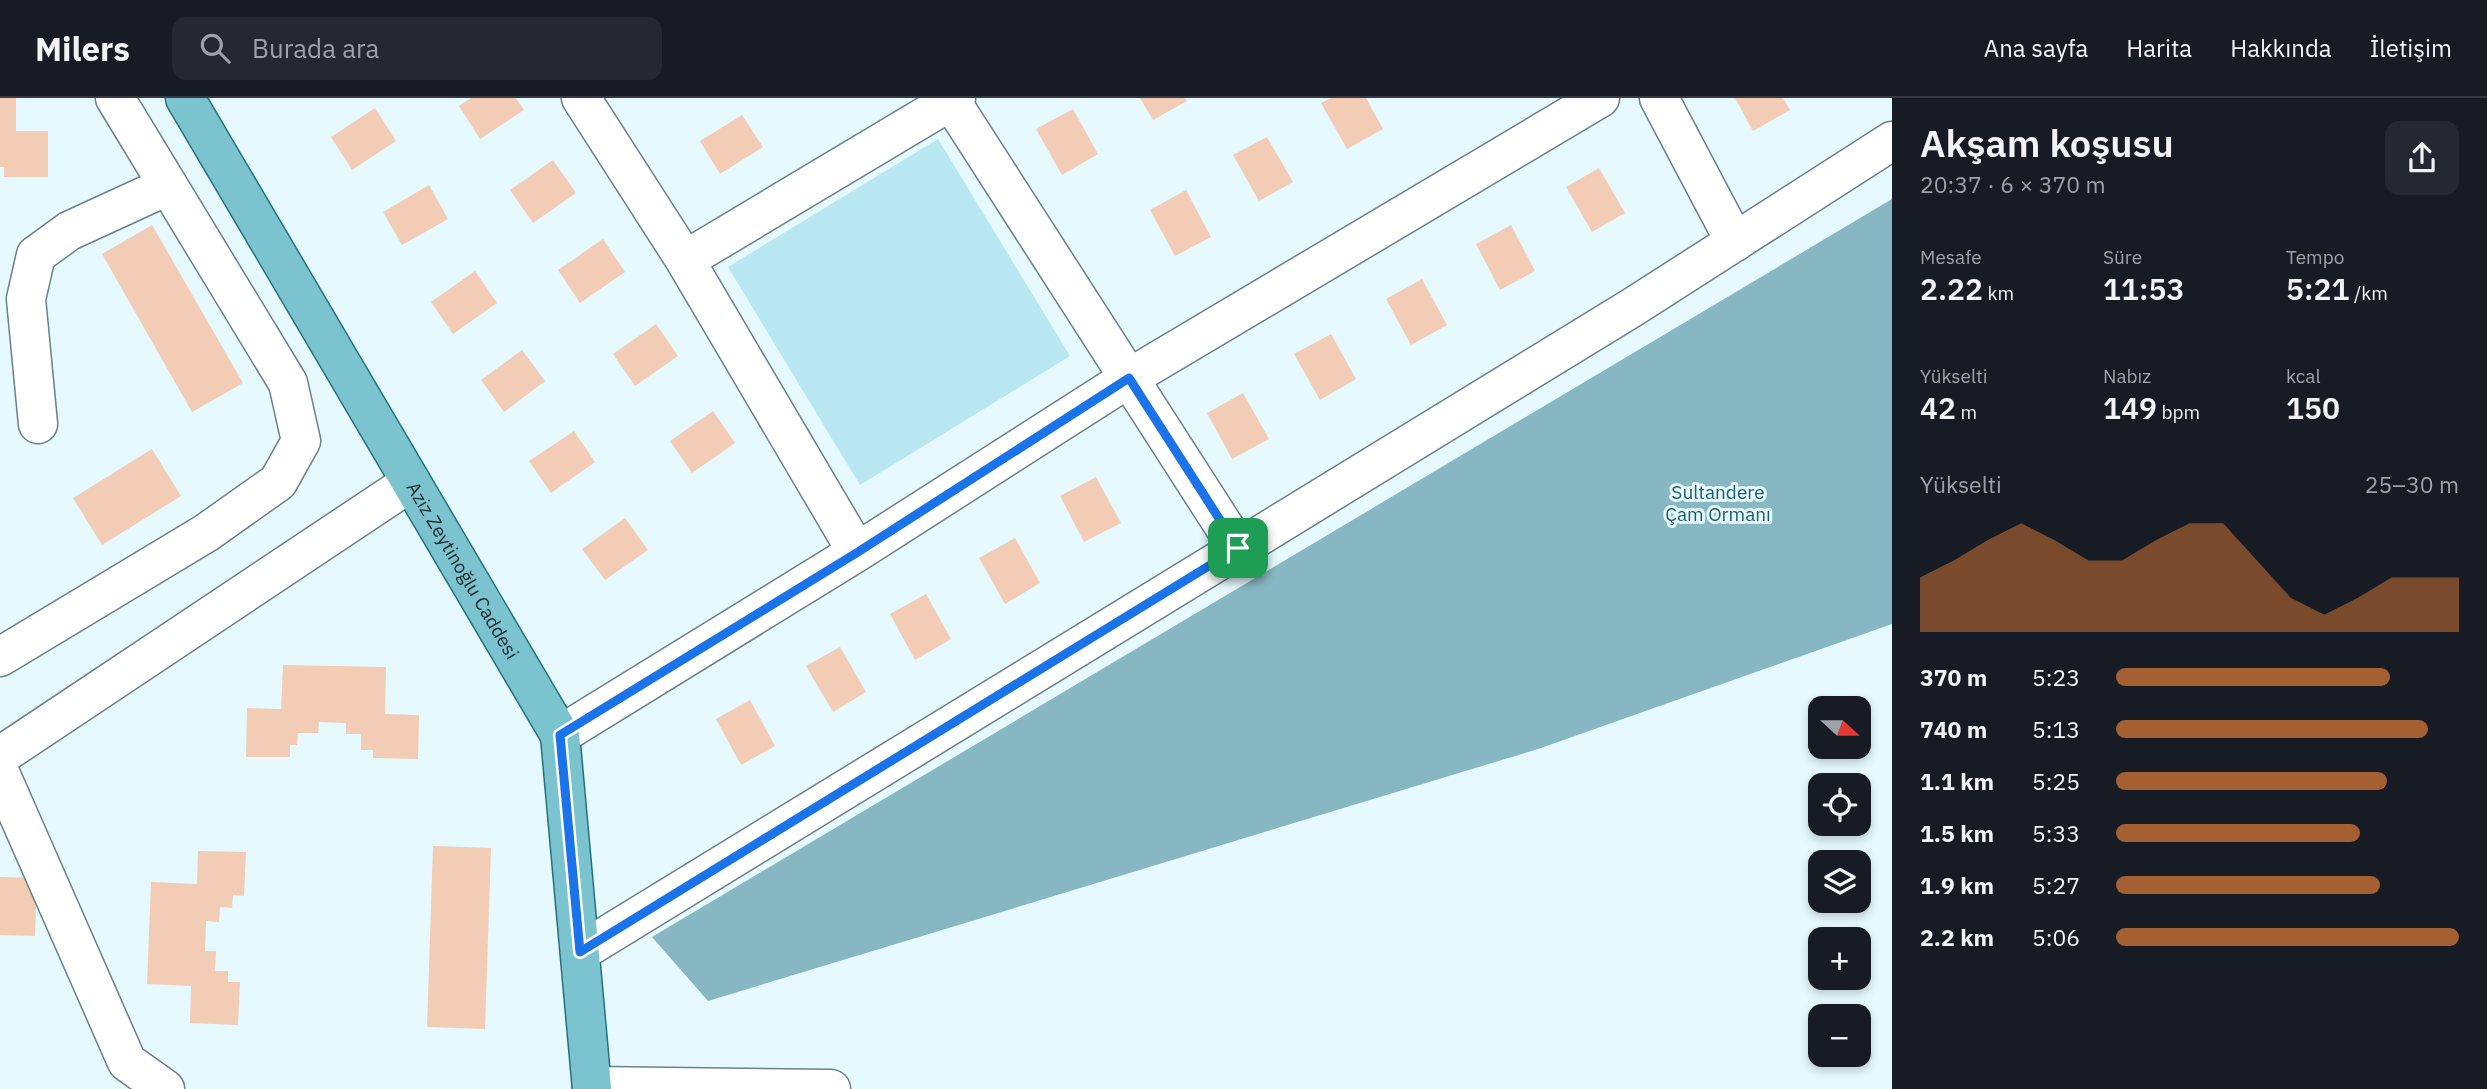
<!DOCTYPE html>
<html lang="tr">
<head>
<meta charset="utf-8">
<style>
  :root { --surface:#171b24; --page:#242831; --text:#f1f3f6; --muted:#9ea1a6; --line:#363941; --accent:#a45f32 }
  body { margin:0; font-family:"IBM Plex Sans",sans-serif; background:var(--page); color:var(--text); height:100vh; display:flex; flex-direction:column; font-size:26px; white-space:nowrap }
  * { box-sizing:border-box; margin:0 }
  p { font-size:23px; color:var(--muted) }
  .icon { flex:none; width:38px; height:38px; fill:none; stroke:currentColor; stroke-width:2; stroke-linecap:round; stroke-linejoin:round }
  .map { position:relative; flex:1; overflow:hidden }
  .drawer { display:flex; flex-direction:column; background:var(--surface); width:595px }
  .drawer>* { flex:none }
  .needle { width:46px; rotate:111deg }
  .buttons { position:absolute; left:1808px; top:598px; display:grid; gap:14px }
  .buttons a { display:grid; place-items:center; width:63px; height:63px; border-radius:14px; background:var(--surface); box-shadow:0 4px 10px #0003; font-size:35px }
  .pin { position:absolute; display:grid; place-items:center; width:60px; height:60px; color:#fff; margin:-30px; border-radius:14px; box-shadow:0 4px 10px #0006 }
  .round { display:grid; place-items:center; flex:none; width:74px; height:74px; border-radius:14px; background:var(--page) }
  .summary { display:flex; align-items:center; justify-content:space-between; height:119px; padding:0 28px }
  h1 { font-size:38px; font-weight:600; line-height:52px }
  .figures { display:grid; grid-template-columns:repeat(3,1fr); gap:10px; height:119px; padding:7px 28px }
  .figures div { display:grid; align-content:center }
  .figures b { font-size:30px; font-weight:600 }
  .figures small { font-size:19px; font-weight:400 }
  .figures p { font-size:19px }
  .chart { height:196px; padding:14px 28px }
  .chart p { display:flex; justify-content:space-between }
  .chart svg { width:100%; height:126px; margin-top:7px; fill:var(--accent); opacity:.7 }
  ul { padding:0 28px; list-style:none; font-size:23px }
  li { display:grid; grid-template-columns:112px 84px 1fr; align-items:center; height:52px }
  li i { height:18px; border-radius:9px; background:var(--accent) }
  header { display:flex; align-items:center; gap:42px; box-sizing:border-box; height:98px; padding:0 35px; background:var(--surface); border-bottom:2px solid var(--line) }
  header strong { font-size:33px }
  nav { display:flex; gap:38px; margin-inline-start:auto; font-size:24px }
  .search { width:490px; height:63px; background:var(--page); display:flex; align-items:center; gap:18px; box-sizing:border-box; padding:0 24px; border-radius:14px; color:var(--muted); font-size:26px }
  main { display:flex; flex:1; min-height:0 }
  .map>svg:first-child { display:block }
</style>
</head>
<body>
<header>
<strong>Milers</strong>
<div class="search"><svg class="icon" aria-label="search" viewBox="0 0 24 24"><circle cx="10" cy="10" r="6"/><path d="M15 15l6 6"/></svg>Burada ara</div>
<nav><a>Ana sayfa</a><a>Harita</a><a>Hakkında</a><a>İletişim</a></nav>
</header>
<main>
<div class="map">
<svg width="1892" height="991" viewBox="0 0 1892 991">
  <rect width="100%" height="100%" fill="#e5f9fe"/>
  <path fill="#b8e6f1" d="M938,41L1070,258L860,387L728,169Z"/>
  <path fill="#87b7c2" d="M1892,101V526L1538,651L708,903L652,839Z"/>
  <path fill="#f3ccb5" d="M0,0H16V33H48V79H4V69H0Z
    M471,0H516L524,12L480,41L459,8Z
    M1140,0H1185L1187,3L1153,22Z
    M1331,0H1366L1383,31L1347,51L1321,5Z
    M1735,0H1783L1790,12L1753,33Z
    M375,10L396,43L352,72L331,39Z
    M1073,11L1098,56L1062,77L1036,31Z
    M742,17L763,49L720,76L700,43Z
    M1267,39L1293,84L1259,103L1233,57Z
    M553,62L576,95L533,125L510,92Z
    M1599,70L1625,115L1592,134L1566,89Z
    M429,87L448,121L402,147L383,114Z
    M1186,92L1211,139L1175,158L1150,112Z
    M152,127L243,285L192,314L102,156Z
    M1511,127L1535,173L1500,192L1476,146Z
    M603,141L625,174L580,205L558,172Z
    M475,173L497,205L453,236L431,204Z
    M1422,181L1447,227L1411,247L1386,201Z
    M656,226L678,258L635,288L613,256Z
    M1331,236L1356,281L1320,302L1294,256Z
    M522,252L545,283L504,314L481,282Z
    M1243,295L1269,341L1232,361L1207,315Z
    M713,313L735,345L692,375L670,343Z
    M574,333L595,364L551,395L529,363Z
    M152,351L181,398L102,447L73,400Z
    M1096,379L1121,425L1084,444L1060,398Z
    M625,420L648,452L605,482L582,451Z
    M1015,440L1040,485L1005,506L979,460Z
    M926,496L951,541L915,562L890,516Z
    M840,549L866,594L833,614L806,568Z
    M283,567L386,569L385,616L419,617L418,661L373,660V652H361V636H346V625L319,624L318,635H298L297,647H290V659H246L247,610L281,611Z
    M750,602L775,648L741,667L716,621Z
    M433,748L491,750L485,931L427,929Z
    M198,753L246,754L244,798L233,797L232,810L220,809L219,824L206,823L205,853H216L215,873H228V884H240L238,927L190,925L191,888L147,886L151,784L197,786Z
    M0,779L37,780L35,838L0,837Z"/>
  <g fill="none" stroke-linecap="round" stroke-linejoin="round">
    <defs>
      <path id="minor" d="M581,0L685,162L857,454
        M949,0L1238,450
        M1659,0L1735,144
        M685,162L956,0
        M38,326L26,201L36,157L69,133L167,88
        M0,559L206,435L278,384L301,343L288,285L115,0
        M560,637L857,454L1129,280L1600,0
        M0,658L411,384
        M0,675L127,964L165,991
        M580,854L1633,209L1892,43
        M592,988L831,991"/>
      <g id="major">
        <path id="s1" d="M185,0L560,637L592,991"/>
      </g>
    </defs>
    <use href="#minor" stroke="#6a8186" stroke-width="41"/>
    <use href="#major" stroke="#227281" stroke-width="41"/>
    <use href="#minor" stroke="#fff" stroke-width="38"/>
    <use href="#major" stroke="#7cc3d0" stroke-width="38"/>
  </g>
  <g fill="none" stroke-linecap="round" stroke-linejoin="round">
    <defs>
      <path id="route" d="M1129,280L1238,450L580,854L560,637L858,454Z"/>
    </defs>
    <use href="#route" stroke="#fff" stroke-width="14"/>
    <use href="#route" stroke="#1a73e8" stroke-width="9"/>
  </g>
  <g text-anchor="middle" stroke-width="6" stroke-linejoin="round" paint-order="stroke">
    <g font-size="19" fill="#1d5e6b" stroke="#e5f9fe">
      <text x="1718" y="401">Sultandere<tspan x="1718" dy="22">Çam Ormanı</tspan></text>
    </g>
    <g font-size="19" fill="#1e2729" stroke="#e5f9fe">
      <text dy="7" stroke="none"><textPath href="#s1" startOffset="548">Aziz Zeytinoğlu Caddesi</textPath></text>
    </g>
  </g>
</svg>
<div class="buttons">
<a><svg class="needle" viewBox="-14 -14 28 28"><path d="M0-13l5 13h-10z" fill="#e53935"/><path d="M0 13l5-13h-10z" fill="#9ea1a6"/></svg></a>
<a><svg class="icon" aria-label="locate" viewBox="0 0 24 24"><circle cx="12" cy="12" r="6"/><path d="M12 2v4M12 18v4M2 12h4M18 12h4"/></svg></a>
<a><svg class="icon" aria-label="layers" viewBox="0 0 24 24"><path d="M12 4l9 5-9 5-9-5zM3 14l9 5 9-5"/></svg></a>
<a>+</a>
<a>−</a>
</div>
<div class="pin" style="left:1238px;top:450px;background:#1e9e55"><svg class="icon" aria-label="arrive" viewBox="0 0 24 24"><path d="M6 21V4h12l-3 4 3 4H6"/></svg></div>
</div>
<section class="drawer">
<div class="summary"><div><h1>Akşam koşusu</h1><p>20:37 · 6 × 370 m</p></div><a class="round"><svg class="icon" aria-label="share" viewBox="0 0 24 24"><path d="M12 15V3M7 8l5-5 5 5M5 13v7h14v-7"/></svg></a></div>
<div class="figures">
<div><p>Mesafe</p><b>2.22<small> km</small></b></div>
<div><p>Süre</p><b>11:53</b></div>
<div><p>Tempo</p><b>5:21<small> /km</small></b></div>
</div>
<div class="figures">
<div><p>Yükselti</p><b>42<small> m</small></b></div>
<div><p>Nabız</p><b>149<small> bpm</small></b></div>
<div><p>kcal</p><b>150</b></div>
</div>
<div class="chart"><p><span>Yükselti</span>25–30 m</p>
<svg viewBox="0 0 160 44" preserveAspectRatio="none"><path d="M0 44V25L10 19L20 12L30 6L40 12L50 19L60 19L70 12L80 6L90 6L100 19L110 32L120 38L130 32L140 25L150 25L160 25V44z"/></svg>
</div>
<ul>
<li><b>370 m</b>5:23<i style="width:80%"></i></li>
<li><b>740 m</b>5:13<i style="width:91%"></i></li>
<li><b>1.1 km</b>5:25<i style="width:79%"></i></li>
<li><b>1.5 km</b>5:33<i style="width:71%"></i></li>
<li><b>1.9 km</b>5:27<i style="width:77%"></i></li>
<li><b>2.2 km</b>5:06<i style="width:100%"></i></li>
</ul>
</section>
</main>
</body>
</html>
